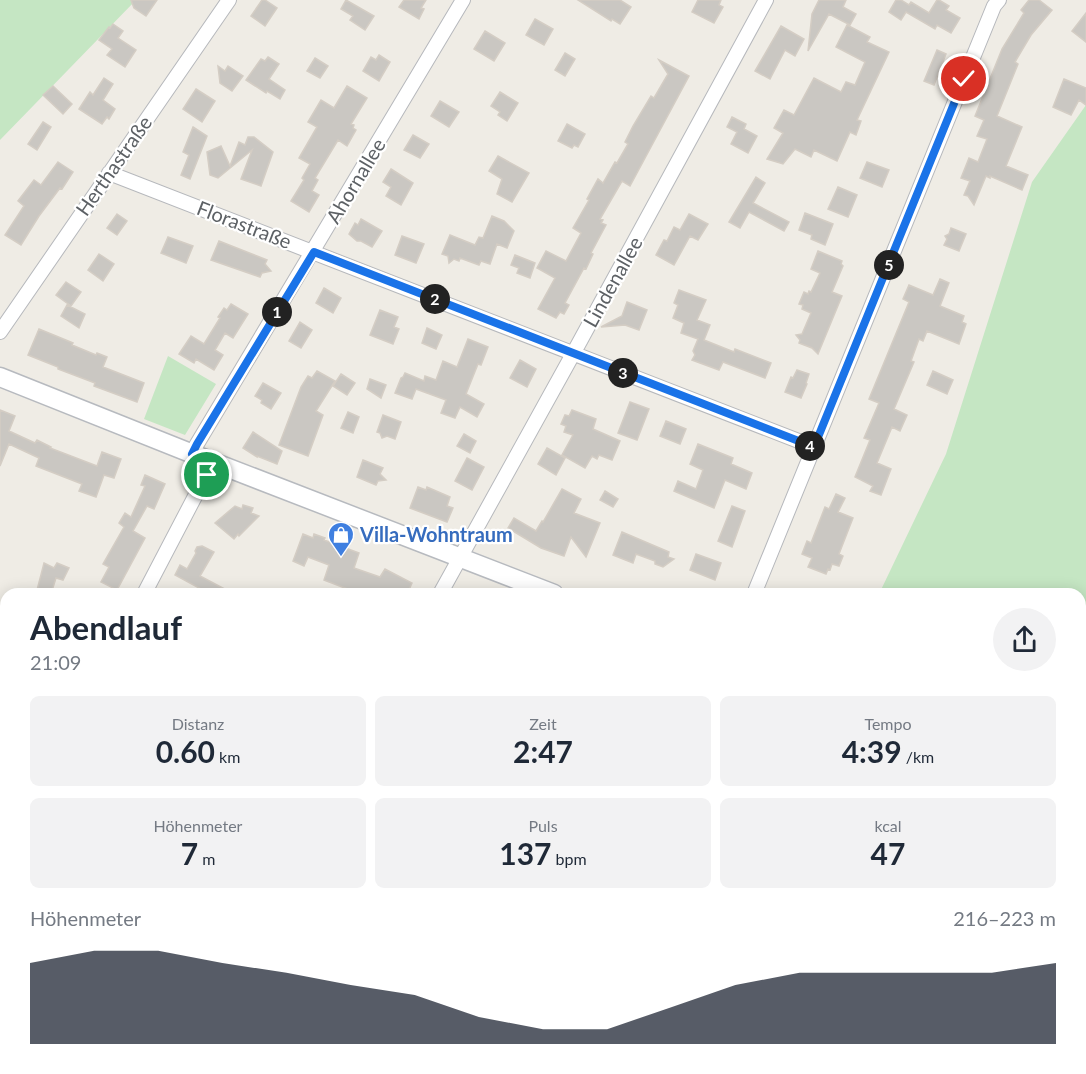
<!DOCTYPE html>
<html lang="de">
<head>
<meta charset="utf-8">
<style>
  :root { --surface:#fff; --page:#f2f2f3; --text:#1f2937; --muted:#747a83; --accent:#111827 }
  body { margin:0; font-family:Lato,sans-serif; background:var(--page); color:var(--text); height:100vh; display:flex; flex-direction:column; font-size:22px; white-space:nowrap }
  * { box-sizing:border-box; margin:0 }
  p { font-size:20px; color:var(--muted) }
  .icon { flex:none; width:33px; height:33px; fill:none; stroke:currentColor; stroke-width:2; stroke-linecap:round; stroke-linejoin:round }
  .map { position:relative; flex:1; overflow:hidden }
  .details { position:absolute; left:0px; top:588px; width:1086px; height:486px; display:flex; flex-direction:column; background:var(--surface); border-radius:18px 18px 0 0; box-shadow:0 3px 15px #0003 }
  .details>* { flex:none }
  .pin { position:absolute; display:grid; place-items:center; width:51px; height:51px; color:#fff; margin:-26px; border:3px solid #fff; border-radius:50%; box-shadow:0 2px 6px #0007 }
  .km { position:absolute; width:30px; height:30px; margin:-15px; border-radius:50%; background:#222; color:#fff; font-size:16px; line-height:30px; text-align:center }
  .round { display:grid; place-items:center; flex:none; width:63px; height:63px; border-radius:32px; background:var(--page) }
  .headline { display:flex; align-items:center; justify-content:space-between; height:102px; padding:0 30px }
  h1 { font-size:33px; font-weight:700; line-height:45px }
  .metrics { display:grid; grid-template-columns:repeat(3,1fr); gap:9px; height:102px; padding:6px 30px }
  .metrics div { display:grid; align-content:center; border-radius:9px; background:var(--page); text-align:center }
  .metrics b { font-size:30px; font-weight:700 }
  .metrics small { font-size:16px; font-weight:400 }
  .metrics p { font-size:16px }
  .chart { height:168px; padding:12px 30px }
  .chart p { display:flex; justify-content:space-between }
  .chart svg { width:100%; height:108px; margin-top:6px; fill:var(--accent); opacity:.7 }
  .map>svg:first-child { display:block }
</style>
</head>
<body>
<div class="map">
<svg width="1086" height="1074" viewBox="0 0 1086 1074">
  <rect width="100%" height="100%" fill="#efece5"/>
  <path fill="#c5e6c3" d="M0,0H136L0,140Z
    M1086,105V788L1080,786V594H879L946,454L1032,182Z
    M168,356L216,384L185,435L144,419Z
    M1080,828L1086,830V968L1080,942Z
    M1086,1061V1074H1031L1057,1068H1080V1063Z
    M459,1068H670L660,1070L659,1074H453Z
    M723,1068H861L863,1074H725Z"/>
  <path fill="#cac7c2" stroke="#d4cdc4" stroke-width="1.5" d="M131,0H157L146,16L134,8Z
    M262,0H265L277,8L265,26L251,16Z
    M346,0L374,16L365,30L350,20L353,16L341,9Z
    M404,0H426L421,8L424,9L419,19L399,7Z
    M578,0H620L631,7L620,24L612,19L611,21Z
    M698,0H721L719,5L723,7L714,23L692,12Z
    M819,0H846L843,7L856,14L850,25L829,14L808,51L812,14Z
    M896,0H901L909,5L911,2L929,13L937,0H939L949,6L946,10L960,18L951,33L937,25L935,29L906,12L901,20L889,12Z
    M1029,0H1039L1052,10L1031,35L1015,62L1018,64L997,116L1022,127L1006,166L1028,175L1022,190L990,176V178L986,176L974,205L968,196L964,195L970,181L961,178L969,158L978,162L987,139L977,136L984,120L975,116L1002,49L1024,13L1021,10Z
    M1086,13V42L1072,31Z
    M535,19L553,29L544,45L526,35Z
    M113,24L123,31L118,38L136,50L125,67L107,55L112,49L99,40L109,27L110,28Z
    M847,25L870,37L867,42L889,52L857,120L861,121L856,135L850,132L837,161L814,150L811,157L795,149L783,164L767,159L783,133L774,128L784,110L794,115L814,78L841,92L846,82L855,85L865,62L836,47Z
    M781,26L804,39L795,56L785,50L770,79L755,71Z
    M485,31L505,43L494,61L474,49Z
    M937,50L946,54L934,85L924,81Z
    M565,53L575,59L565,76L555,70Z
    M379,55L390,62L379,81L363,71L371,57L376,60Z
    M268,57L279,64L269,79L285,90L280,99L267,91L266,93L246,80L261,59L265,61Z
    M315,58L328,66L320,78L307,71Z
    M659,60L689,76L630,186L622,181L600,219L603,220L601,223L606,225L591,253L593,254L586,269L584,268L565,303L569,305L564,314L560,312L556,318L538,309L555,278L537,268L546,251L566,261L581,233L573,228L589,200L587,199L598,179L603,183L615,162L617,163L628,144L625,142L633,126L651,96L654,98L668,74Z
    M218,66L225,71L228,66L243,76L232,91L220,83Z
    M104,78L113,84L103,100L115,109L109,119L107,117L102,124L79,109L90,92L93,95Z
    M1064,79L1086,88V105L1079,100L1071,115L1053,107Z
    M53,86L72,104L63,114L43,95Z
    M347,86L367,98L351,124L354,125L353,128L356,130L347,146L338,140L315,178L318,180L312,191L319,195L309,212L291,201L304,180L302,178L310,164L299,158L317,127L308,122L321,100L334,108Z
    M196,89L215,101L202,122L183,109Z
    M500,92L518,103L507,121L498,115L500,112L491,106Z
    M440,101L459,112L449,127L431,116Z
    M732,117L746,124L744,129L757,136L748,153L731,144L737,132L727,127Z
    M43,122L51,127L37,150L28,144Z
    M567,124L585,134L578,147L574,145L572,148L558,141Z
    M193,127L207,136L190,179L181,175L189,155L183,152Z
    M413,135L429,144L420,158L404,150Z
    M248,137H254L273,152L261,186L241,179L252,150L218,178L210,175L207,152L221,146L230,166L239,142L245,145Z
    M498,156L529,173L512,202L497,194L502,179L489,171Z
    M58,162L73,172L62,189L60,188L39,216L21,245L5,235L24,206L18,201L34,180L41,185Z
    M867,162L889,170L882,187L860,178Z
    M391,169L413,183L401,205L386,196L391,187L383,182Z
    M756,177L765,183L753,203L789,222L784,231L749,212L740,228L729,222Z
    M838,187L857,195L848,217L828,209Z
    M805,213L833,224L825,245L811,239L812,235L799,230Z
    M117,214L127,221L117,235L107,228Z
    M689,214L708,224L698,240L690,236L674,265L656,255L664,240L667,241L674,227L680,230Z
    M492,216L504,221L514,231L507,248L497,244L490,264L481,261L479,265L460,258L459,261L454,259L449,263L448,256L442,254L450,235L475,245L479,237L483,238Z
    M361,219L382,231L372,247L361,241H357L349,234L355,223L358,225Z
    M951,228L966,234L959,251L944,245L947,239L945,236L949,234Z
    M402,236L424,244L416,263L395,255Z
    M168,237L193,246L186,263L161,253Z
    M219,241L267,260L265,264L271,271L262,273L260,277L211,260Z
    M818,251L842,261L841,264L843,266L832,292L842,296L818,354L812,348L799,343L800,340L796,335L802,334L811,313L802,309L803,305L799,304L804,292L808,294L809,291L811,292L820,273L811,269Z
    M99,254L114,264L103,281L88,270Z
    M515,255L535,263L530,278L517,273L519,268L511,265Z
    M940,279L949,283L940,306L964,316L962,322L966,324L959,344L927,331L923,341L919,339L911,361L914,362L894,409L907,415L900,431L892,427L877,463L891,469L881,495L870,491L873,486L855,477L870,440L864,438L879,403L869,399L909,302L903,299L909,285L933,295Z
    M66,282L81,292L71,306L56,295Z
    M324,288L341,298L333,313L316,303Z
    M679,290L706,300L697,320L710,325L704,340L734,352L735,349L771,363L765,378L723,362L719,370L692,360L695,355L693,351L698,339L681,333L684,323L673,318L678,305L674,303Z
    M627,302L647,310L639,330L625,325L601,327L622,316Z
    M231,304L248,314L233,338L225,333L215,350L223,355L214,370L196,359L194,363L179,354L191,336L204,344L220,318L218,317L224,308L227,310Z
    M67,305L85,314L79,328L61,316Z
    M380,310L398,317L394,327L399,329L393,344L370,335Z
    M300,322L312,330L301,348L289,341Z
    M427,328L442,335L436,349L422,343Z
    M39,329L73,343L72,345L96,355L97,353L107,357L103,367L144,383L137,402L94,386L95,383L58,369V367L28,355Z
    M468,339L488,347L481,365L478,364L466,394L484,404L477,417L460,407L455,418L441,413L446,400L416,389L412,399L395,393L401,378L403,377L405,373L424,381L425,376L436,380L443,361L457,367Z
    M520,360L536,369L527,387L510,378Z
    M797,370L809,374L806,383L807,384L801,398L785,392L791,377L793,378Z
    M317,371L335,381L316,411L323,415L308,456L279,445L301,387L308,376L312,378Z
    M933,371L953,380L947,394L927,385Z
    M341,374L355,383L347,395L333,386Z
    M370,379L386,385L381,398L367,389Z
    M263,383L281,393L271,409L261,403L262,400L255,396Z
    M630,402L649,409L637,440L618,433Z
    M0,410L15,416L9,431L35,443L37,440L51,447L50,448L97,466L102,452L121,459L114,478L104,475L96,497L79,491L82,484L36,466L39,458L9,444L0,466Z
    M572,410L596,419L593,429L620,441L612,460L599,455L597,459L592,456L585,468L562,455L573,435L564,432L566,426L561,424L565,415L569,416Z
    M348,412L359,417L353,433L341,428Z
    M383,415L401,422L395,439L387,436L382,438L380,433L377,432Z
    M666,421L686,429L680,444L660,436Z
    M253,432L282,451L277,464L257,456V457L243,448Z
    M464,434L476,441L470,453L457,446Z
    M698,444L733,458L731,464L752,473L746,489L725,480L714,508L674,491L678,481L696,489L703,470L690,464Z
    M547,448L565,458L556,475L538,464Z
    M467,458L484,467L472,490L455,481Z
    M363,460L383,468L380,474L386,480L378,481L376,485L357,477Z
    M145,475L165,484L154,509L147,506L133,531L145,538L117,590L101,582L109,567L103,564L124,527L119,523L125,513L131,517L145,486L141,485Z
    M418,487L426,490L427,487L450,497L447,506L453,508L447,522L410,508Z
    M562,489L581,499L574,513L600,523L586,557L571,537L564,556L541,548L508,528L514,518L536,531L542,521L543,522Z
    M605,491L618,499L613,507L600,500Z
    M836,494L845,498L838,512L853,518L839,554L843,556L839,566L832,564L830,570L828,569L826,574L808,567L812,558L802,554L807,541L811,543L825,507L829,509Z
    M243,505L253,508L251,513L259,516L239,536L238,534L234,539L215,523L235,506L242,509Z
    M732,506L745,511L732,547L718,541Z
    M622,532L669,552L668,557L674,559L663,567L655,564V561L636,554L633,563L613,555Z
    M303,534L313,538L314,534L325,538L324,540L359,553L354,568L380,577L385,569L412,583L407,594H348L350,590L324,580L329,565L308,557L304,566L293,561Z
    M202,546L214,552L200,576L234,594H210L175,575L180,565L187,569L196,553L195,551L197,547Z
    M696,554L721,563L715,580L690,570Z
    M44,563L54,568L57,563L69,568L63,580L56,578L51,594H36Z"/>
  <g fill="none" stroke-linecap="round" stroke-linejoin="round">
    <defs>
      <path id="minor" d="M109,173L814,447
        M0,332L229,0
        M192,454L197,444L463,0
        M144,594L213,462
        M440,594L573,354L766,0
        M754,594L994,6L999,0
        M0,640L6,642
        M0,865L6,854
        M0,1045L6,1046
        M164,1068L207,1074
        M298,1074L304,1068"/>
      <path id="secondary" d="M0,377L213,462L554,594
        M1080,798L1086,800"/>
    </defs>
    <use href="#minor" stroke="#b6b8bc" stroke-width="16"/>
    <use href="#secondary" stroke="#b7babf" stroke-width="21"/>
    <use href="#minor" stroke="#fff" stroke-width="14"/>
    <use href="#secondary" stroke="#fff" stroke-width="18"/>
  </g>
  <g fill="none" stroke-linecap="round" stroke-linejoin="round">
    <defs>
      <path id="route" d="M207,475L213,462L192,454L197,444L314,252L814,447L964,79"/>
    </defs>
    <use href="#route" stroke="#fff" stroke-width="12"/>
    <use href="#route" stroke="#1a73e8" stroke-width="8"/>
  </g>
  <defs>
    <symbol id="shop-pin" viewBox="-11 -11 22 30"><path d="M0 17L-7.5 6A9.5 9.5 0 1 1 7.5 6Z" fill="#3f7fe0" stroke="#fff"/><path d="M-5-2.5h2.3a2.7 3.5 0 0 1 5.4 0H5L5.5 6h-11ZM-1.5-2.5h3a1.5 2.3 0 0 0-3 0Z" fill="#fff"/></symbol>
  </defs>
  <g fill-rule="evenodd">
    <use href="#shop-pin" x="326" y="520" width="30" height="40"/>
  </g>
  <g text-anchor="middle" stroke-width="4.5" stroke-linejoin="round" paint-order="stroke">
    <g font-size="20" fill="#5d6165" stroke="#fff">
      <text transform="translate(114 166) rotate(-55)" y="7">Herthastraße</text>
      <text transform="translate(356 181) rotate(-59)" y="7">Ahornallee</text>
      <text transform="translate(244 225) rotate(21)" y="7">Florastraße</text>
      <text transform="translate(613 282) rotate(-61)" y="7">Lindenallee</text>
    </g>
    <g font-size="20" font-weight="bold" fill="#366cbe" stroke="#fff" text-anchor="start">
      <text x="360" y="542">Villa-Wohntraum</text>
    </g>
  </g>
</svg>
<div class="pin" style="left:207px;top:475px;background:#1e9e55"><svg class="icon" aria-label="arrive" viewBox="0 0 24 24"><path d="M6 21V4h12l-3 4 3 4H6"/></svg></div>
<div class="pin" style="left:964px;top:79px;background:#d93025"><svg class="icon" aria-label="check" viewBox="0 0 24 24"><path d="M5 12l5 5 9-10"/></svg></div>
<b class="km" style="left:277px;top:312px">1</b>
<b class="km" style="left:435px;top:299px">2</b>
<b class="km" style="left:623px;top:373px">3</b>
<b class="km" style="left:810px;top:446px">4</b>
<b class="km" style="left:889px;top:265px">5</b>
<section class="details">
<div class="headline"><div><h1>Abendlauf</h1><p>21:09</p></div><a class="round"><svg class="icon" aria-label="share" viewBox="0 0 24 24"><path d="M12 15V3M7 8l5-5 5 5M5 13v7h14v-7"/></svg></a></div>
<div class="metrics">
<div><p>Distanz</p><b>0.60<small> km</small></b></div>
<div><p>Zeit</p><b>2:47</b></div>
<div><p>Tempo</p><b>4:39<small> /km</small></b></div>
</div>
<div class="metrics">
<div><p>Höhenmeter</p><b>7<small> m</small></b></div>
<div><p>Puls</p><b>137<small> bpm</small></b></div>
<div><p>kcal</p><b>47</b></div>
</div>
<div class="chart"><p><span>Höhenmeter</span>216–223 m</p>
<svg viewBox="0 0 160 44" preserveAspectRatio="none"><path d="M0 44V11L10 6L20 6L30 11L40 15L50 20L60 24L70 33L80 38L90 38L100 29L110 20L120 15L130 15L140 15L150 15L160 11V44z"/></svg>
</div>
</section>
</div>
</body>
</html>
